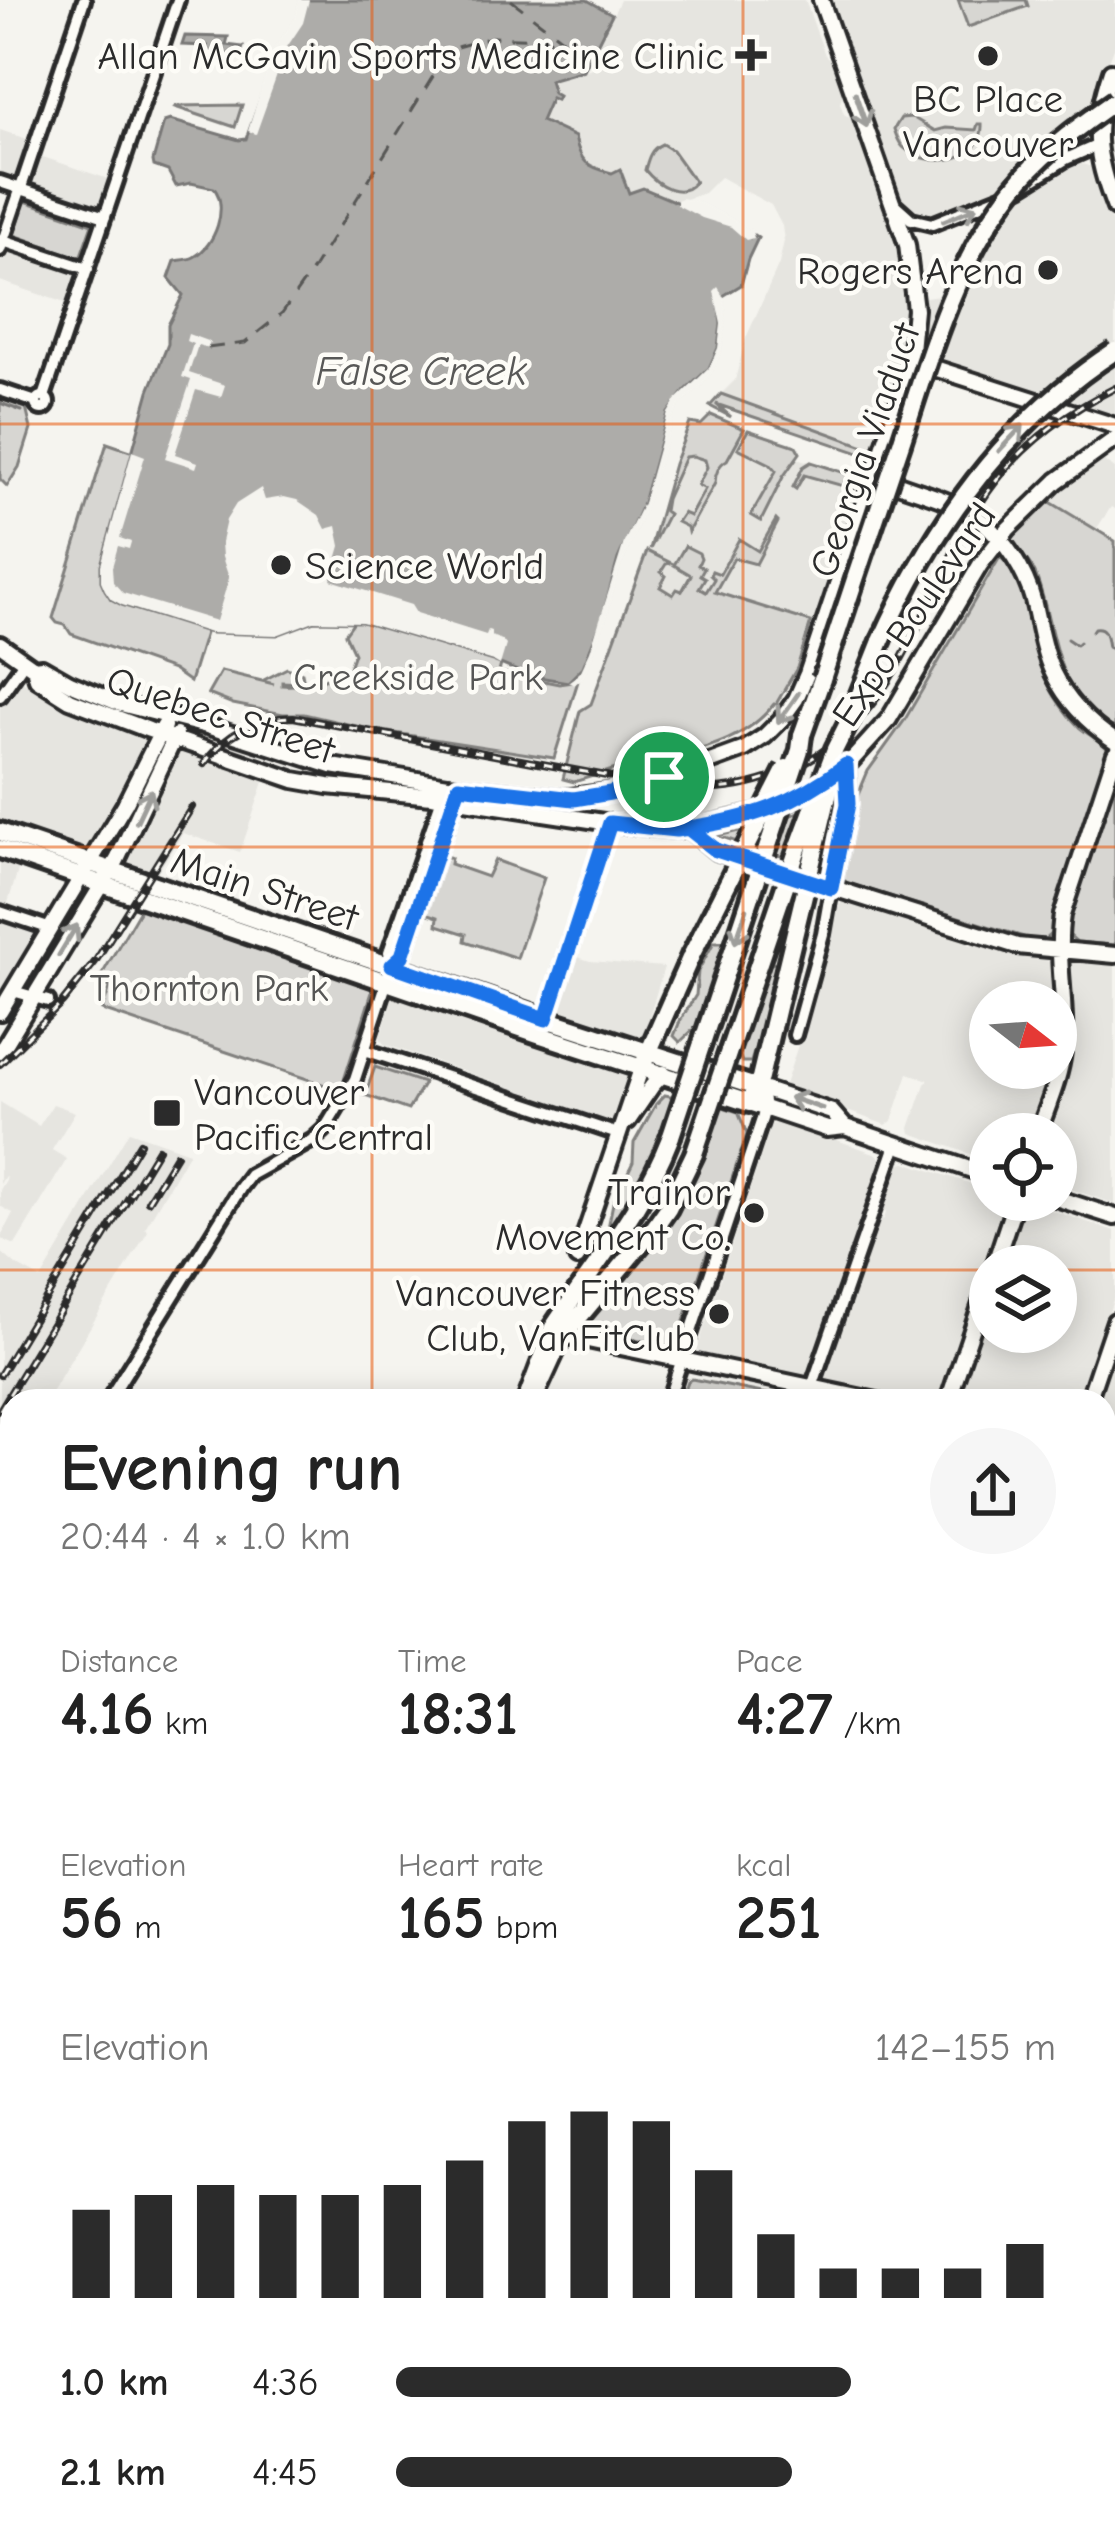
<!DOCTYPE html>
<html lang="en">
<head>
<meta charset="utf-8">
<style>
  :root { --surface:#fff; --page:#f6f6f6; --text:#222; --muted:#767676; --accent:#2b2b2b }
  body { margin:0; font-family:"Comic Neue",sans-serif; background:var(--page); color:var(--text); height:100vh; display:flex; flex-direction:column; font-size:45px; white-space:nowrap }
  * { box-sizing:border-box; margin:0 }
  p { font-size:39px; color:var(--muted) }
  .icon { flex:none; width:66px; height:66px; fill:none; stroke:currentColor; stroke-width:2; stroke-linecap:round; stroke-linejoin:round }
  .map { position:relative; flex:1; overflow:hidden }
  .details { position:absolute; left:0px; top:1389px; width:1116px; height:1152px; display:flex; flex-direction:column; background:var(--surface); border-radius:36px 36px 0 0; box-shadow:0 6px 30px #0003 }
  .details>* { flex:none }
  .needle { width:78px; rotate:107deg }
  .tools { position:absolute; left:969px; top:981px; display:grid; gap:24px }
  .tools a { display:grid; place-items:center; width:108px; height:108px; border-radius:50%; background:var(--surface); box-shadow:0 6px 30px #0003; font-size:60px }
  .pin { position:absolute; display:grid; place-items:center; width:102px; height:102px; color:#fff; margin:-51px; border:6px solid #fff; border-radius:50%; box-shadow:0 3px 12px #0007 }
  .round { display:grid; place-items:center; flex:none; width:126px; height:126px; border-radius:63px; background:var(--page) }
  .overview { display:flex; align-items:center; justify-content:space-between; height:204px; padding:0 60px }
  h1 { font-size:66px; font-weight:700; line-height:90px }
  .metrics { display:grid; grid-template-columns:repeat(3,1fr); gap:18px; height:204px; padding:12px 60px }
  .metrics div { display:grid; align-content:center }
  .metrics b { font-size:60px; font-weight:700 }
  .metrics small { font-size:33px; font-weight:400 }
  .metrics p { font-size:33px }
  .chart { height:336px; padding:24px 60px }
  .chart p { display:flex; justify-content:space-between }
  .chart svg { width:100%; height:216px; margin-top:12px; stroke:var(--accent); stroke-width:6 }
  ul { padding:0 60px; list-style:none; font-size:39px }
  li { display:grid; grid-template-columns:192px 144px 1fr; align-items:center; height:90px }
  li i { height:30px; border-radius:15px; background:var(--accent) }
  .map>svg:first-child { display:block }
</style>
</head>
<body>
<div class="map">
<svg width="1115" height="2541" viewBox="0 0 1115 2541">
  <rect width="100%" height="100%" fill="#f5f4ef"/>
  <filter id="ink" filterUnits="userSpaceOnUse"><feTurbulence type="fractalNoise" baseFrequency=".00833" numOctaves="2"/><feDisplacementMap in="SourceGraphic" scale="24" xChannelSelector="R" yChannelSelector="G"/><feConvolveMatrix kernelMatrix="1 2 1 2 8 2 1 2 1" color-interpolation-filters="sRGB"/></filter>
  <g filter="url(#ink)">
    <path fill="#e6e5e0" d="M620,0H805L825,55L831,60L843,93L840,103L844,114L852,119L888,218L904,281L906,322L902,361L874,449L721,394L735,380L746,338L779,264L784,241L782,226L771,205L720,177L704,193L674,203L643,188L629,194L613,173L589,165L541,121L553,93L548,80L562,76L566,77L592,68L594,62L591,60Z
      M829,0H1115V45L1098,91L1086,143L1050,162L1008,190L937,217L917,215L907,208L901,200Z
      M0,130L33,141L17,179L10,180L0,174Z
      M37,155L111,180L104,204L96,208L34,188L30,183L29,176Z
      M1077,162L1091,167L1115,231V416L928,354L923,347L925,297L947,294L982,214L1067,164Z
      M6,247L79,272L81,274L71,305L0,281V261Z
      M690,423L864,480L816,624L715,593L707,606L632,591L657,527L674,464Z
      M1102,460L1115,469V509L1111,507L1095,531L1047,500Z
      M18,679L93,719L146,739V750L87,852L0,825V700Z
      M180,749L265,779L240,852L183,833L155,876L128,868L125,862L175,754Z
      M0,857L20,864L7,906L0,903Z
      M841,903H849L969,939L968,943L971,945L977,942L1017,954L1045,958L1053,965L1054,1002H990V1068H1051L1029,1134H990V1161L911,1133L910,1128L925,1084L929,1080L908,1073L892,1121L886,1125L784,1088L798,1045L804,1041L807,1034L803,1029L823,968L836,910Z
      M0,918L30,929L35,936L0,997Z
      M575,956L590,961L664,967L647,1024L655,1027L644,1041L561,1012L558,1002Z
      M1076,959L1099,960L1107,965L1115,963V1204L1056,1184V1134H1047L1056,1120L1053,1115L1068,1073L1076,1035L1071,964Z
      M397,993L628,1071L631,1078L618,1116L609,1121L384,1044L380,1038L393,997Z
      M0,1102L39,1126L53,1104L75,1112L52,1150L67,1159L15,1245L0,1238L13,1213L0,1206V1190L7,1178L5,1176L0,1184Z
      M779,1120L877,1154L881,1159L811,1371L804,1377L701,1355L697,1350L771,1125Z
      M129,1131L189,1152L145,1228L148,1231L46,1401H12V1457L0,1477V1251L16,1265L41,1279Z
      M905,1162L990,1190V1200H1007V1209L999,1215L938,1401H920L839,1385L835,1387L827,1384L825,1379L879,1220L884,1219L886,1213L882,1208L897,1164Z
      M1028,1200L1038,1206L1115,1231V1294L1079,1401H958L990,1304V1332H1056V1266H1003L1023,1205Z
      M1115,1348V1441L1104,1438V1401H1097Z
      M1115,1525V1640L1104,1637V1558Z
      M6,1597L12,1601V2082L0,2094V1606Z
      M1104,1652L1115,1656V1717L1104,1749Z
      M1109,2246L1115,2248V2468L1104,2465V2251Z
      M1104,2482L1115,2485V2541H1039L1037,2529H1104Z
      M780,2529H841L837,2541H776Z
      M867,2529H998L990,2541H863Z"/>
    <path fill="#d7d6d2" stroke="#81807e" stroke-width="3" d="M958,0H1026L1028,6L968,27Z
      M242,105L235,127L175,107L176,106Z
      M912,117L935,131L946,128L976,130L978,124H982C984,163 927,170 903,147C899,143 896,135 894,129L901,118Z
      M662,144L672,150L695,182C681,200 657,185 645,170C648,159 650,149 662,144Z
      M25,201L92,224L80,258L14,235Z
      M721,394L864,446L871,449L868,456L716,404L731,417L710,406Z
      M0,399L26,408L31,429L19,467L7,486L0,479Z
      M711,415L744,429L727,460C719,464 715,474 715,483L688,532L687,527L677,522L683,513L690,516L705,489L698,485L707,467L705,460L693,456L685,457L666,499L664,511L668,514L650,549L674,464L690,423L701,425Z
      M748,430L796,446L800,453L783,477L761,521L751,515L776,471L770,464L738,448Z
      M107,443L145,456L209,620L190,682L173,670L71,634L65,625L57,623L53,618Z
      M811,462L858,477L854,489L804,475L796,489L793,487L803,467Z
      M1047,500L1115,541V728C1053,705 1056,624 1035,573C1030,562 1021,552 1012,543V538Z
      M776,520L778,522L756,564L734,558L715,592L811,622L797,668L776,704H774C748,738 707,748 667,759L664,754L574,782L563,779L580,711L591,704L647,551L671,563L666,564L661,572L666,576L660,587L673,595L677,589L682,591L691,575L674,565L685,546L699,553L701,558L698,565L704,568L700,575L705,578L699,588L706,592L714,579L710,575L712,571L720,574L739,539L758,551Z
      M1000,557C1029,577 1029,647 1046,680C1054,697 1066,714 1079,727C1089,735 1100,741 1109,750L1054,916L1052,933L1044,940L1027,938L847,883L840,877V873L858,795L868,771L904,721Z
      M360,613L506,645L499,672L559,684L578,681L554,758L369,729L304,714H283L233,704L208,694L221,671L274,684L262,681L287,668L302,673L304,683L282,682V685C306,687 326,679 348,670L354,653L345,634Z
      M1115,769V945L1077,942L1068,934L1071,911Z
      M841,787V796L822,869L718,836C762,826 805,816 841,787Z
      M446,856L451,858L450,864L487,877L495,860L544,878L517,958L465,941L466,934L437,925L438,917L426,913Z
      M142,906L374,986L343,1083L334,1088L102,1010L110,987L97,983Z
      M714,942H722L726,948L700,1023L680,1042L674,1036L680,1021L696,995L698,971Z
      M776,962L772,992L751,1062H742L737,1049L756,991L767,966Z
      M375,1067L424,1083L408,1110L365,1095Z
      M665,1095L675,1097C663,1135 636,1202 608,1228L613,1203L633,1162L634,1143L656,1104Z
      M720,1106L738,1112L747,1134L676,1345L671,1347L577,1326L677,1204L696,1169Z
      M692,1379L802,1401H681L688,1381Z
      M7,2114H12V2529H175L176,2541H0V2117Z"/>
    <path fill="#adaca9" stroke="#797877" stroke-width="3" d="M303,0H587L612,14L584,70L549,80L553,93L558,96L556,100L551,98L541,121L575,137C580,162 587,167 612,173L620,169L629,193L643,188L731,225L750,238L754,235L758,238L748,259L741,285L718,299L721,324L718,348L709,368L685,391L668,413L643,503L618,559L601,622L583,667L568,682L527,675L493,661L362,622L314,621L277,635L210,633L122,605L111,599L105,590L101,581V565L149,391L168,344V325L183,295L169,278L175,261C180,260 189,260 194,257C215,246 229,207 214,188L191,183L176,186L168,171L154,166L153,161L164,122L170,120L239,140L246,139L277,51L296,25Z
      M185,36L228,37L226,45L243,47L240,55H204L207,46L182,45Z"/>
    <path fill="#f5f4ef" d="M299,0H309L303,23L287,47L256,134L248,131L274,48L295,19Z
      M682,198L696,201L734,220L748,231L752,229L754,238L746,240L731,227L702,218L677,205V200Z
      M718,287L724,297L726,318L722,348L715,367L702,386L681,404L674,415L646,507L619,571L607,616L589,666L583,678L574,685L568,682L580,673L590,651L624,542L643,503L668,413L676,400L709,368L718,348L721,324L714,291Z
      M188,334L210,342L208,348L198,345L189,373L225,385L221,397L196,390L175,454L198,462L196,468L165,458L191,380L182,377L193,344L186,341Z
      M132,451L145,456L120,538L131,542L129,549L118,546L112,567L113,582L123,593L216,621L229,578L222,557L221,542L226,520L236,504L261,488L265,500L284,497L297,500L319,515L326,529L337,526L341,546L331,580L411,605L416,613L486,635L488,630L491,631V636L502,640L506,645L500,665L493,661L362,622L314,621L277,635L210,633L122,605L111,599L105,590L101,581V565Z"/>
    <g fill="none" stroke-linecap="round" stroke-linejoin="round">
      <path stroke="#797877" stroke-width="3" d="M0,403L22,411
        M1092,631L1094,628C1107,626 1106,638 1108,647L1115,650
        M1067,639L1076,645L1079,642"/>
      <path stroke="#585857" stroke-width="3" stroke-dasharray="15 12" stroke-linecap="butt" d="M511,0L562,39
        M440,69L451,51
        M208,348L245,343L282,313L313,269L450,49L492,37L564,40"/>
      <defs>
        <path id="street" d="M0,182L105,217
          M1021,187L1066,159L1096,146
          M892,202L911,219L932,224L1004,195
          M0,240L88,269
          M0,250L84,0
          M0,390L36,402
          M36 403a6 6 0 1 1 12 0a6 6 0 1 1-12 0Z
          M44,397L178,0
          M0,696L24,662
          M0,912L51,929
          M392,966L402,956L456,795
          M13,991L48,1001
          M546,1019L610,823
          M795,1035L823,934L831,888
          M365,1050L618,1134
          M812,1387L896,1145
          M108,1401L241,1187L250,1175L313,1140L324,1130L355,1079L392,966L389,952L444,792
          M668,1401L762,1119L765,1108L761,1084
          M0,1582L12,1563
          M1104,1644L1115,1648
          M1104,1841L1115,1845
          M1104,2038L1115,2042
          M0,2106L12,2094
          M1104,2235L1115,2239
          M1104,2474L1115,2477
          M556,2529L593,2541
          M286,2541L290,2529
          M704,2541L708,2529
          M997,2541L1006,2529"/>
        <path id="secondary" d="M1111,71C1092,129 1094,152 1115,208
          M922,364L1115,426
          M880,477C914,492 954,498 983,522C1006,542 1025,570 1033,600C1039,624 1042,650 1053,673C1067,702 1088,723 1115,741
          M0,644L34,668L37,679L70,700L149,730L294,780L328,786L432,796L610,823L676,830L706,825L774,809L815,788L851,761L889,719L980,565L1008,529L1057,481L1115,439
          M34,668L42,667L70,683L121,704L207,726L332,766L448,785L564,798L610,792L677,774L745,749L765,736L781,720L796,699L807,674L909,371L915,309L907,245L821,0
          M664,777L688,828L716,851L1017,946L1115,955
          M831,888L848,804L846,765
          M0,1012L125,804L164,726
          M0,1053L117,860L176,735
          M756,1087L832,1112L845,1127
          M749,1103L827,1129L845,1127L990,1176
          M628,1121L652,1086L664,1073
          M1038,1134C1047,1107 1060,1079 1063,1051C1068,1006 1055,960 1062,915L1115,754
          M1056,1198L1115,1217
          M577,1258L642,1066
          M994,1266L1016,1200
          M536,1396L564,1335
          M525,1401L552,1329L564,1335L877,1401
          M948,1401L990,1277
          M1088,1401L1115,1321
          M1104,1448L1115,1450
          M1104,2220L1115,2187
          M183,2529L185,2541
          M1027,2529L1030,2541"/>
        <path id="primary" d="M850,719L881,641
          M802,735L822,679
          M0,832L546,1019L756,1087
          M0,849L538,1034L749,1103L760,1078L781,990
          M645,1060L691,956
          M552,1329C596,1262 641,1213 671,1136
          M564,1335L654,1228L668,1208L694,1154
          M1104,1790L1115,1757
          M850,2541L854,2529"/>
      </defs>
      <use href="#street" stroke="#2b2b2b" stroke-width="20"/>
      <use href="#secondary" stroke="#2b2b2b" stroke-width="22"/>
      <use href="#primary" stroke="#2b2b2b" stroke-width="26"/>
      <use href="#street" stroke="#fdfcf7" stroke-width="10"/>
      <use href="#secondary" stroke="#fdfcf7" stroke-width="14"/>
      <use href="#primary" stroke="#fdfcf7" stroke-width="16"/>
      <defs>
        <path id="rail" d="M204,764C226,733 255,718 293,717L670,788C714,793 756,787 796,767C907,713 923,585 988,492C1021,445 1065,413 1115,388
          M0,1064L62,1003L95,962L192,807
          M148,1201L176,1155
          M0,1375L140,1143
          M0,1410L158,1149"/>
      </defs>
      <use href="#rail" stroke="#2b2b2b" stroke-width="8"/>
      <use href="#rail" stroke="#fdfcf7" stroke-width="3" stroke-dasharray="9" stroke-linecap="butt"/>
      <defs>
        <path id="primary-bridge" d="M881,641C933,525 1007,421 1115,351
          M822,679C848,600 874,522 901,443C931,352 958,251 1023,177C1050,147 1082,124 1115,101
          M691,956L786,768
          M781,990L830,787
          M671,1136L800,750L802,735
          M694,1154L797,851L835,749L850,719"/>
      </defs>
      <use href="#primary-bridge" stroke="#2b2b2b" stroke-width="26" stroke-linecap="butt"/>
      <use href="#primary-bridge" stroke="#fdfcf7" stroke-width="16"/>
    </g>
    <defs><path id="oneway-shaft" d="M-6 0H5M1.5-3L5.5 0L1.5 3" fill="none" stroke-width="1.6" stroke-linecap="round" stroke-linejoin="round" transform="scale(3)"/></defs>
    <g stroke="#9e9e9b">
      <use href="#oneway-shaft" transform="translate(861 110) rotate(71)"/>
      <use href="#oneway-shaft" transform="translate(960 214) rotate(-23)"/>
      <use href="#oneway-shaft" transform="translate(1011 438) rotate(-47)"/>
      <use href="#oneway-shaft" transform="translate(788 708) rotate(125)"/>
      <use href="#oneway-shaft" transform="translate(144 806) rotate(-65)"/>
      <use href="#oneway-shaft" transform="translate(741 926) rotate(109)"/>
      <use href="#oneway-shaft" transform="translate(68 940) rotate(-59)"/>
      <use href="#oneway-shaft" transform="translate(806 1103) rotate(-161)"/>
    </g>
  </g>
  <g fill="none" stroke-linecap="round" stroke-linejoin="round" filter="url(#ink)">
    <defs>
      <path id="route" d="M664,777L610,793L574,799L459,786L402,956L392,965L546,1019L610,823L676,830L688,828L716,850L831,888L848,804L846,765C795,804 751,819 688,828L664,777"/>
    </defs>
    <use href="#route" stroke="#fff" stroke-width="24"/>
    <use href="#route" stroke="#1a73e8" stroke-width="15"/>
  </g>
  <path fill="none" stroke="#e8590c" stroke-width="3" stroke-opacity="0.55" d="M372,0V1401M743,0V1401M0,424H1115M0,847H1115M0,1270H990M1056,1270H1115M0,1694H12M1104,1694H1115M0,2118H12M1104,2118H1115M372,2529V2541M743,2529V2541"/>
  <g fill="#2b2b2b" stroke="#fdfcf7" stroke-width="4.5">
    <path d="M745 37h12v12h12v12h-12v12h-12v-12h-12v-12h12z"/>
    <circle cx="988" cy="56" r="12"/>
    <circle cx="1048" cy="270" r="12"/>
    <circle cx="281" cy="565" r="12"/>
    <rect x="152" y="1098" width="30" height="30" rx="6"/>
    <circle cx="754" cy="1213" r="12"/>
    <circle cx="719" cy="1314" r="12"/>
  </g>
  <g text-anchor="middle" stroke-width="9" stroke-linejoin="round" paint-order="stroke">
    <g font-size="39" fill="#2b2b2b" stroke="#fdfcf7" text-anchor="end">
      <text x="724" y="69">Allan McGavin Sports Medicine Clinic</text>
      <text x="988" y="112" text-anchor="middle">BC Place<tspan x="988" dy="45">Vancouver</tspan></text>
      <text x="1024" y="284">Rogers Arena</text>
      <text x="305" y="579" text-anchor="start">Science World</text>
      <text x="194" y="1105" text-anchor="start">Vancouver<tspan x="194" dy="45">Pacific Central</tspan></text>
      <text x="730" y="1205">Trainor<tspan x="730" dy="45">Movement Co.</tspan></text>
      <text x="695" y="1306">Vancouver Fitness<tspan x="695" dy="45">Club, VanFitClub</tspan></text>
    </g>
    <g font-size="39" fill="#2b2b2b" stroke="#fdfcf7">
      <text transform="translate(864 450) rotate(-71)" y="14">Georgia Viaduct</text>
      <text transform="translate(913 614) rotate(-56)" y="14">Expo Boulevard</text>
      <text transform="translate(221 714) rotate(18)" y="14">Quebec Street</text>
      <text transform="translate(265 888) rotate(18)" y="14">Main Street</text>
    </g>
    <g font-size="39" fill="#565655" stroke="#fdfcf7">
      <text x="418" y="690">Creekside Park</text>
      <text x="209" y="1001">Thornton Park</text>
    </g>
    <g font-size="42" font-style="italic" fill="#585857" stroke="#fdfcf7">
      <text x="421" y="385">False Creek</text>
    </g>
  </g>
</svg>
<div class="tools">
<a><svg class="needle" viewBox="-14 -14 28 28"><path d="M0-13l5 13h-10z" fill="#e53935"/><path d="M0 13l5-13h-10z" fill="#767676"/></svg></a>
<a><svg class="icon" aria-label="locate" viewBox="0 0 24 24"><circle cx="12" cy="12" r="6"/><path d="M12 2v4M12 18v4M2 12h4M18 12h4"/></svg></a>
<a><svg class="icon" aria-label="layers" viewBox="0 0 24 24"><path d="M12 4l9 5-9 5-9-5zM3 14l9 5 9-5"/></svg></a>
</div>
<div class="pin" style="left:664px;top:777px;background:#1e9e55"><svg class="icon" aria-label="arrive" viewBox="0 0 24 24"><path d="M6 21V4h12l-3 4 3 4H6"/></svg></div>
<section class="details">
<div class="overview"><div><h1>Evening run</h1><p>20:44 · 4 × 1.0 km</p></div><a class="round"><svg class="icon" aria-label="share" viewBox="0 0 24 24"><path d="M12 15V3M7 8l5-5 5 5M5 13v7h14v-7"/></svg></a></div>
<div class="metrics">
<div><p>Distance</p><b>4.16<small> km</small></b></div>
<div><p>Time</p><b>18:31</b></div>
<div><p>Pace</p><b>4:27<small> /km</small></b></div>
</div>
<div class="metrics">
<div><p>Elevation</p><b>56<small> m</small></b></div>
<div><p>Heart rate</p><b>165<small> bpm</small></b></div>
<div><p>kcal</p><b>251</b></div>
</div>
<div class="chart"><p><span>Elevation</span>142–155 m</p>
<svg viewBox="0 0 160 44" preserveAspectRatio="none"><path d="M5 44V26M15 44V23M25 44V21M35 44V23M45 44V23M55 44V21M65 44V16M75 44V8M85 44V6M95 44V8M105 44V18M115 44V31M125 44V38M135 44V38M145 44V38M155 44V33"/></svg>
</div>
<ul>
<li><b>1.0 km</b>4:36<i style="width:69%"></i></li>
<li><b>2.1 km</b>4:45<i style="width:60%"></i></li>
</ul>
</section>
</div>
</body>
</html>
